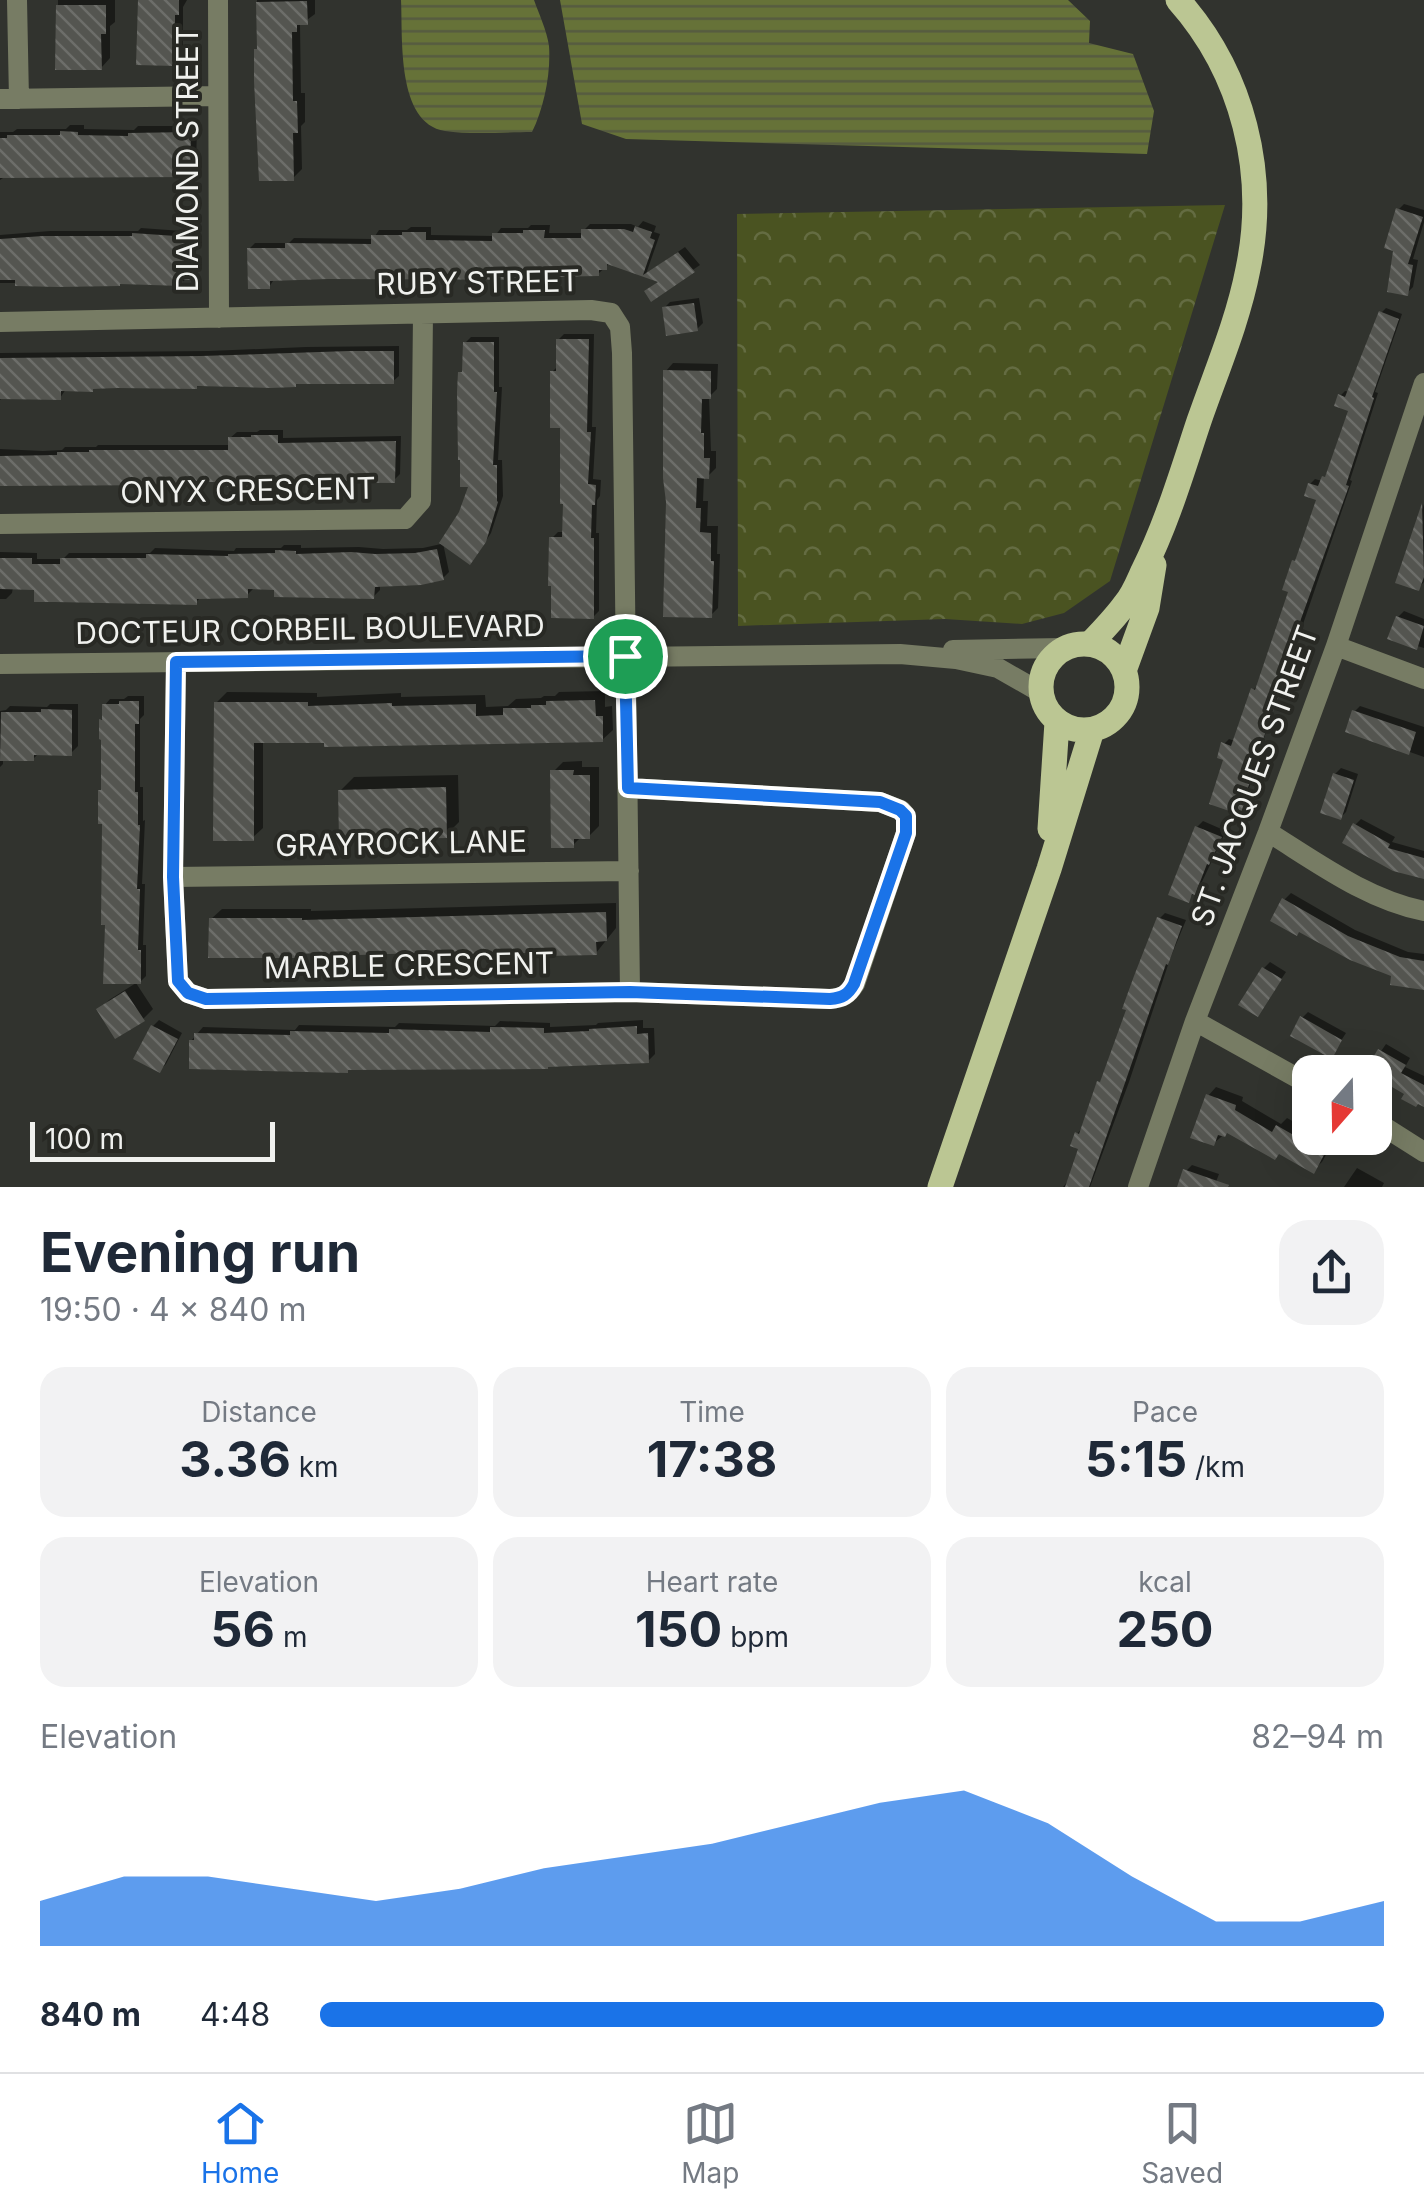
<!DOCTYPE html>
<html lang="en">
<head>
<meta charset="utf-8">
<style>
  :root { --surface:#fff; --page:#f2f2f3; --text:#1f2937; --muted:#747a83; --line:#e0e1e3; --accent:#1a73e8 }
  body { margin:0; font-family:Inter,sans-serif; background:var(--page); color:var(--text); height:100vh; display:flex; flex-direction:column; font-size:38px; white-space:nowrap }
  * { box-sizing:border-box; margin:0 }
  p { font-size:32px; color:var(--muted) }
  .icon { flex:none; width:55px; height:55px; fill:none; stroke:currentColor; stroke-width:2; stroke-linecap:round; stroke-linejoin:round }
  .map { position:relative; height:1187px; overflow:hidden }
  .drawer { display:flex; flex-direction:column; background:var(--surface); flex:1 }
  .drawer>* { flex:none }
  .needle { width:65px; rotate:200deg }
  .buttons { position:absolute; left:1292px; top:1055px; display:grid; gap:20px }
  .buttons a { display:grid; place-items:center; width:100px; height:100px; border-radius:20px; background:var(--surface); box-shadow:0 10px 40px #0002; font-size:50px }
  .scale { position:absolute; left:30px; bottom:25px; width:245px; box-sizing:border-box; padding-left:10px; border:5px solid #f0f1ee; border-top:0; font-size:28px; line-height:35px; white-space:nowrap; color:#f0f1ee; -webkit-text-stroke:8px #282924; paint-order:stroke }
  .pin { position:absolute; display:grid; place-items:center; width:85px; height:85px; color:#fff; margin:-42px; border:5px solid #fff; border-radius:50%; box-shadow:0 2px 10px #0007 }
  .round { display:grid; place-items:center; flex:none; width:105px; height:105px; border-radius:30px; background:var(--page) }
  .summary { display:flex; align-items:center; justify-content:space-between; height:170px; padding:0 40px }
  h1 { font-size:55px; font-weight:700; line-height:75px }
  .figures { display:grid; grid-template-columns:repeat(3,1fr); gap:15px; height:170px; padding:10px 40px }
  .figures div { display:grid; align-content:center; border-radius:25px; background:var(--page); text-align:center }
  .figures b { font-size:50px; font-weight:700 }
  .figures small { font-size:28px; font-weight:400 }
  .figures p { font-size:28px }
  .chart { height:280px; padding:20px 40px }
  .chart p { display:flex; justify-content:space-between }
  .chart svg { width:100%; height:180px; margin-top:10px; fill:var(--accent); opacity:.7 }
  ul { padding:0 40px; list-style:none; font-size:32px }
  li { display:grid; grid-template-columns:160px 120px 1fr; align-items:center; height:75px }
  li i { height:25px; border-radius:12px; background:var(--accent) }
  .tab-bar { display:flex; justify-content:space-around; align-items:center; height:140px; border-top:2px solid var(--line); background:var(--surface); font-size:28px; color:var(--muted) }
  .tab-bar a { display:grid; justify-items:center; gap:5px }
  .tab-bar .selected { color:var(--accent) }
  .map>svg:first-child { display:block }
</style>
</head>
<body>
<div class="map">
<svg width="1424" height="1187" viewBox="0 0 1424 1187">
  <defs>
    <pattern id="forest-crowns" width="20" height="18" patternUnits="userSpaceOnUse" patternTransform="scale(2.5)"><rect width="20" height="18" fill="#4a5321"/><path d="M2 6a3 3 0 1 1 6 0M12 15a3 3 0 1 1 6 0" fill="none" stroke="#646c42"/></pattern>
    <pattern id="water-rules" width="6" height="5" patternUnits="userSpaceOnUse" patternTransform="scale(2.5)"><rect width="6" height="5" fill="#667238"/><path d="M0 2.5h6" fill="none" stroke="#565b40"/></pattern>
    <pattern id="building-back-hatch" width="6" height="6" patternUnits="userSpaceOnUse" patternTransform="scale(2.5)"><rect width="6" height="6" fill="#545550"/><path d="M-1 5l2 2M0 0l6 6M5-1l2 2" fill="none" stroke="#6d6e6a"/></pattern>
  </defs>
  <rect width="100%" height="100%" fill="#31332e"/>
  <path fill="url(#forest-crowns)" d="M1225,205L1110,581L1064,613L1022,624L945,619L738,626L737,214Z"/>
  <path fill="url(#water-rules)" d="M401,0H534C539,14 547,31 549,46C551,73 544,108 532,132C505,132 472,135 445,131C396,123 403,38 401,0Z
    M560,0H1068L1090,21L1089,43L1133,54L1154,111L1147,154L626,139L582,124Z"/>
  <path fill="#0007" d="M58,0H115V22L110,26V58L101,68H58Z
    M140,0H187L183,7V54L174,63Z
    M257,0H315V14L300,25L301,93H305V122L301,126L302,169L293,178L259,47Z
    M70,125H84V129L134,130L138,126H197L196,167L189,175L6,176L0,180V132H13L17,129H66Z
    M1404,204L1424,210V222L1413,259L1418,260L1413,287L1407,293L1398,210Z
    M643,221L656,226L654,232L660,234L646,274L685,247L700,265L652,298L661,281L610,263L598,274L546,275L543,278H275L269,287L249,249L255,243H289L294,238L373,239L379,230H407L411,227H431V235L495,236L501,228H528L531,225H550L549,233H584V230L590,224H631L638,227Z
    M141,228L196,232V271L181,283H0V235L50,231H138Z
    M699,298L703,323L697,329L664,308L670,302Z
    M1386,308L1402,314L1375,392L1378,393L1350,480L1352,481L1251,776L1253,777L1248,791L1250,792L1245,808L1240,813L1224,744L1229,739L1235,741L1253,690L1260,683L1291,590L1295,561L1299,557L1319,499L1310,484L1315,479L1322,481L1329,472L1351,409L1340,396L1345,391L1350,392L1381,313Z
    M564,334H594L592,427H596L593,479L601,480L600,496L597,500L596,533H599V611L593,617L552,538L558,532H565L562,425L552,372L558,366V340Z
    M471,337H499V387H502L498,460H502L503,496L491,533L476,556L443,543L449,572L443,578L380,584V590L373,597L277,587L253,589L247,595L202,596L196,602L13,587L12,593L6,599H0V552L37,553V559H63L69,553H150L155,548L234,551L236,548H281L284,545H301V548L359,547L383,549L423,548L441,544L462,514L471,484L465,369V343Z
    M399,346V376L392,382L66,389L60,398L4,396L0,400V353L209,351L306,347Z
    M673,363L718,364L717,389L709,397L711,451H716V468L708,476H704L703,501H708L707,526H718L717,554H720L718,608L711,615L668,532L666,371Z
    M260,430H283V438L401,436L400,474L394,480L252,481L248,485L230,480L0,484V449L43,451L62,450L65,447H96L98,445H230V438L237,432H257Z
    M1424,504V582L1418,588L1399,581Z
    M1404,611L1424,619V648L1391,638L1398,617Z
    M605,691V707L612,706L613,730L602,740H263V828L252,838L216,703L227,692L317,693V697L401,693V697L485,695L486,707L508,706L516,699L541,698L544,696H555L559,692Z
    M128,696H144V715L140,719V787H143V821L145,820L142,884H145L143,945H146V976L140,982L104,788L101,720L104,718V706L110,699H124Z
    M50,704H78V746L71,753H39L33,759L3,758V764L0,767V711L6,710L10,706L47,707Z
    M1360,706L1424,727V757L1348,730L1354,712Z
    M582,761V767H599V826L589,836H582L573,845L553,772L563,762Z
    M1341,768L1358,774L1346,812L1340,818L1335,774Z
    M458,775L459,822L446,835L340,791L354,777Z
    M1361,819L1395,837L1392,842L1424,851V877L1355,825Z
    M1203,821L1226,831L1200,886L1188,900L1197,827Z
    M1291,893L1355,930L1408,952L1424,954V987L1394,975L1284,900Z
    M616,903V928L596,953L329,950L211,919L222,909H311V911Z
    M1165,913L1186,920L1170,959L1129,1082L1090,1187H1063L1071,1177L1082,1147L1077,1134L1084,1126L1100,1082L1104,1078L1159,919Z
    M1270,962L1286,972L1258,1014L1264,968Z
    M136,983L153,1009L143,1019L100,1010L109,1000Z
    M1308,1012L1346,1033L1331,1056L1302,1018Z
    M159,1020L182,1033L166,1064L160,1070L153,1026Z
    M643,1020V1028H654L655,1054L648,1061L191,1041L203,1027L295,1030L299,1025L395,1027L399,1023L495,1026L500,1021L550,1023V1027L596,1025L598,1023Z
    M1386,1044L1410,1058L1405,1067L1424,1076V1104L1368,1070Z
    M1216,1087L1243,1097L1242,1101L1281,1124L1287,1118L1310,1131V1138H1321L1332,1144L1322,1162L1313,1170L1280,1152L1228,1131L1213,1144L1208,1096Z
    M1192,1165L1219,1174L1214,1187L1186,1171Z
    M1357,1168L1384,1183L1382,1187H1344Z"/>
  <path fill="url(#building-back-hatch)" d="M138,0H179V15H175V66L136,65Z
    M307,1L308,25H297V32H292L293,101H297L298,133H293L294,181H259L254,81V49H257L256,2Z
    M56,5H106V34H101L102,70H55Z
    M60,131L78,132V135L128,136V133L191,132L190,177L0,178V138H7V135H60Z
    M1396,208L1423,217L1408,264L1413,265L1408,296L1387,292L1393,251L1384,248Z
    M635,226L652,232L650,238L655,240L643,275L678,252L695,272L651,302L644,291L658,282L607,264V270H599V276L544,277V280L328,279L270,281V289H248L247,248H285V243L371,244V235H402V232H426V240L492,241V233H523V230H545L544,238H581V229H624L633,232Z
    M132,233L191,237V280H183L182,286L120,284V286L58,287L15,286V280H0V239L43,236H132Z
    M694,303L698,331L666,336L662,307Z
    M1379,311L1399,319L1372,397L1374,398L1346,485L1349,486L1301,619L1278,698L1248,781L1250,782L1245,796L1247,797L1241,815L1209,804L1223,760L1217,758L1221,742L1231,746L1251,688L1255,690L1288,592L1282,590L1292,560L1295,561L1316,500L1304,496L1308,483L1318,486L1322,476L1325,477L1348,411L1334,406L1338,394L1345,397Z
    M556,339H589L587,432H591L588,484L596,485L595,505H592L591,538H594V619L551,618V586H548L549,537H562L563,504H560V428H550V371H556Z
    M463,342H494V392H497L493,465H497V501L498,502L486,542L470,565L439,543L459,512L468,487H460V460H458L457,392L458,372H462Z
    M349,351H394V384H296V387L270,388L197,386V389L118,388L93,389V392L61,391V400L0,399V358L201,356Z
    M663,370L711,371V399H702L701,433H704V458H710L709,479L697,478L696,508H701L700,532L711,533V561H714L712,618L663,617L666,502L663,478Z
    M251,435H278V443L396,441L395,483L278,482L249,483V487H227L228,482H202V484L172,485L0,486V456L57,455V452H89V450H228V437H251Z
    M1422,503L1424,577L1419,591L1395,583Z
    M437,549L444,580L421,585L375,587L374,599L274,597V590L248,589V598L197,599V605L55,602H34V590L0,589V558H32V564H60V558H146V554L228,556V554L275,553V550L296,551V554L351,552L375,554L415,553Z
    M1396,616L1424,626L1417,650L1387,639Z
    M595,700L596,716H603V742L324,747V743H254V841H213L214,702H308V706L392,703V706L476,704V716L503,715V708H531V705H546V701Z
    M119,701H139V724H135V792H138V825H140L137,889H140L138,950H141V984H103L105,925H101L102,824H98V790H101V740L99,739V719L102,720V704H119Z
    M41,709L72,710V756L34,755V761H0L1,712H41Z
    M1352,710L1416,732L1409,755L1345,732Z
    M550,770H574L573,775H590V839H574V848H551Z
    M1333,773L1354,780L1341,820L1320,813Z
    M446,787L447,838L339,840L338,790Z
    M1353,823L1390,844L1388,848L1424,858V879L1393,871L1342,843Z
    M1195,826L1222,837L1209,865L1207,864L1195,895L1192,894L1189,903L1168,895Z
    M1282,898L1348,936L1400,957L1424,961V990L1390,985L1391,976L1350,960L1299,932L1297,936L1270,921Z
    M606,912L607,941L596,942L597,955L545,956V953H518L421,958L420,953L327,956L326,952L302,954V958H208L209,918H302V920Z
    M1157,917L1182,926L1168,965L1166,964L1089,1187H1065L1078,1149L1070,1146L1075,1132L1079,1134L1097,1081L1100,1082L1126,1010L1122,1009L1134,976Z
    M1262,967L1282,979L1258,1017L1238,1005Z
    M125,991L145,1021L115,1039L96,1009Z
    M1300,1016L1342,1040L1332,1059L1290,1036Z
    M151,1025L178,1039L160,1073L133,1059Z
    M637,1026V1034L648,1033L649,1063L548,1067V1069L348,1070V1073L189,1069V1040H194V1033L290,1035V1031L389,1033V1029L490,1032V1027L544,1028V1033L589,1031V1029Z
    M1378,1049L1406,1065L1401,1073L1424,1085V1107L1418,1104L1416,1107L1401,1099L1404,1094L1375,1077V1072L1365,1071Z
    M1206,1094L1236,1105L1235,1110L1272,1132L1276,1125L1325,1153L1314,1174L1279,1154L1275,1160L1227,1133L1225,1137L1218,1135L1214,1146L1190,1138Z
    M1183,1169L1229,1185L1228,1187H1177Z"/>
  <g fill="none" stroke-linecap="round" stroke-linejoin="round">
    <path stroke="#777c64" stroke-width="20" d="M17,0L19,99
      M218,0L219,318
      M0,99L218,96
      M0,322L591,310L611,313L620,327L622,353L630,992
      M0,524L405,519L421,501L423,314
      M1336,646L1424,679
      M953,650L1064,648
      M176,663L173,877L178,981L188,993L206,999L630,992L830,999C843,998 848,995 855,984L906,833V816L901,810L880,802L628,788
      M0,664L900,654L956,659L998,668L1040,692
      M1268,832C1318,863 1366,899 1424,911
      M173,877L629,871
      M1195,1021L1310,1085
      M1375,1121L1424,1152
      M1138,1187L1195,1021L1268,832L1336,646L1424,383"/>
    <path stroke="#bbc693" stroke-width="25" d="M1041 687a43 43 0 1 1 86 0a43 43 0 1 1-86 0Z
      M1090,644C1102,631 1115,618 1125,604C1133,595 1138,582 1143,571C1167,523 1182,472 1199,421C1216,372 1238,321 1248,269C1268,173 1243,73 1178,0
      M1124,671L1147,608L1154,565
      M1050,829L1057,722
      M940,1187L1049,869L1092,730"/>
  </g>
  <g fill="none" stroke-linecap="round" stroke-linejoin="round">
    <defs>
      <path id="route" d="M625,656L628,788L880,802L900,810L906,816V833L854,984C848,995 842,998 830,999L630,992L206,999L188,993L178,981L173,877L176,662Z"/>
    </defs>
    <use href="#route" stroke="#fff" stroke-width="20"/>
    <use href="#route" stroke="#1a73e8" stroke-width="12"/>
  </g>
  <g text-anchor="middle" stroke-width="8" stroke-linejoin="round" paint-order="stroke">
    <g font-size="30" fill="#f0f1ee" stroke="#282924">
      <text transform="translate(188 159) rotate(-90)" y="10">DIAMOND STREET</text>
      <text transform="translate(478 283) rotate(-1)" y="10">RUBY STREET</text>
      <text transform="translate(248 491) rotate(-1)" y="10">ONYX CRESCENT</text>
      <text transform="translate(310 630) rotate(-1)" y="10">DOCTEUR CORBEIL BOULEVARD</text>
      <text transform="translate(1255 776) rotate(-70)" y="10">ST. JACQUES STREET</text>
      <text transform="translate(401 844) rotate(-1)" y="10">GRAYROCK LANE</text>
      <text transform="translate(409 966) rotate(-1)" y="10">MARBLE CRESCENT</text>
    </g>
  </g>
</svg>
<div class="buttons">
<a><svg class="needle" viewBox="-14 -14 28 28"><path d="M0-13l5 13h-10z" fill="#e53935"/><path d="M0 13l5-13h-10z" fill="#747a83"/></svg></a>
</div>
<div class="scale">100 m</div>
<div class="pin" style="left:625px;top:656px;background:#1e9e55"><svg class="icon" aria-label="arrive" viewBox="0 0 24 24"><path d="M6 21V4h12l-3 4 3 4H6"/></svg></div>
</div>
<section class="drawer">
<div class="summary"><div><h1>Evening run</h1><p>19:50 · 4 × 840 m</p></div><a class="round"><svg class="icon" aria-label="share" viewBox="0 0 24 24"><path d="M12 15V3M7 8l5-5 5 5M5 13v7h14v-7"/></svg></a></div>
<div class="figures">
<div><p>Distance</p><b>3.36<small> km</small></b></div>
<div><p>Time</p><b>17:38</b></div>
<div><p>Pace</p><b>5:15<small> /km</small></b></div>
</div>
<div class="figures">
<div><p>Elevation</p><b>56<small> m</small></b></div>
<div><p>Heart rate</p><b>150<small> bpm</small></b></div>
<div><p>kcal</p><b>250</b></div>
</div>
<div class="chart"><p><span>Elevation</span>82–94 m</p>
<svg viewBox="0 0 160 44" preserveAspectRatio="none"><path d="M0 44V33L10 27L20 27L30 30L40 33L50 30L60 25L70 22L80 19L90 14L100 9L110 6L120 14L130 27L140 38L150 38L160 33V44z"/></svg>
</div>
<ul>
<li><b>840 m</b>4:48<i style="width:100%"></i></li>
</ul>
</section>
<nav class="tab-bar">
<a class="selected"><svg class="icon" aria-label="home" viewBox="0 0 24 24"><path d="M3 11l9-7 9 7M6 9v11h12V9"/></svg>Home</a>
<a><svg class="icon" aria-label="map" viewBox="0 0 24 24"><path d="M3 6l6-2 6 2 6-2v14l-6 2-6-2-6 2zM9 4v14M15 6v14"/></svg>Map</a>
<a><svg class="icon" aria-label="saved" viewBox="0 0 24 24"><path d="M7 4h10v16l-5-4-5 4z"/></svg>Saved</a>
</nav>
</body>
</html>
